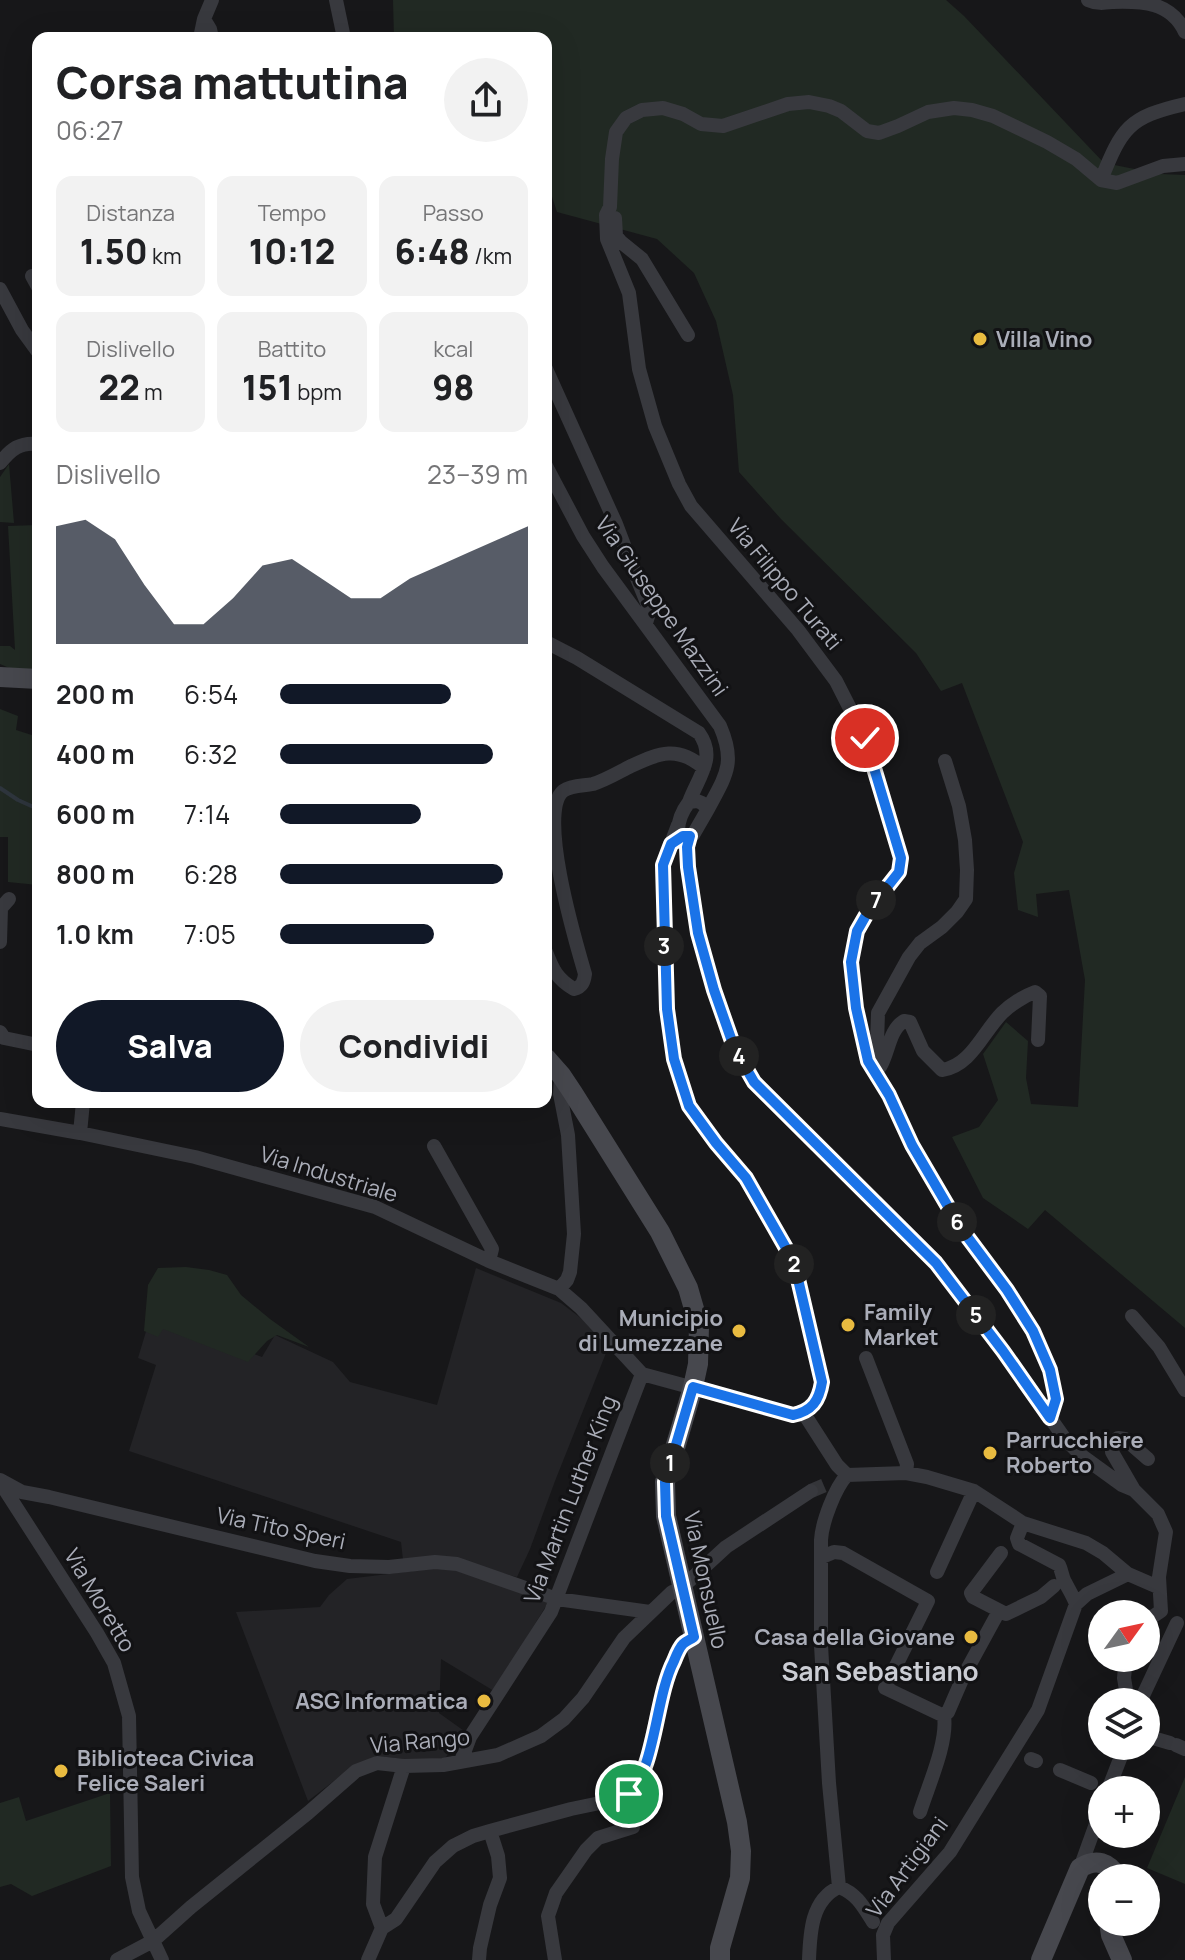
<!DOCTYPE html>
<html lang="it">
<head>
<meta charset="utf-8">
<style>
  :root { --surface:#fff; --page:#f2f2f2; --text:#202124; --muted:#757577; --accent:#111827 }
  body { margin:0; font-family:Manrope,sans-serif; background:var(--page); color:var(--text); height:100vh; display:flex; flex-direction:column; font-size:30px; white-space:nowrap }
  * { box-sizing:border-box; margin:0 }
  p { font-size:26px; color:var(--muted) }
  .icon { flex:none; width:44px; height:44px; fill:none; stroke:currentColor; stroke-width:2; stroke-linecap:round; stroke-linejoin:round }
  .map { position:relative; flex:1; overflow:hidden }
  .panel { position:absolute; left:32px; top:32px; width:520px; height:1076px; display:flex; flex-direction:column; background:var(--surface); border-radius:16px; box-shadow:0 8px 32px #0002 }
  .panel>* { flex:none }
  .needle { width:52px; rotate:57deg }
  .buttons { position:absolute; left:1088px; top:1600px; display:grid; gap:16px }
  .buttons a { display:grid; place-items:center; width:72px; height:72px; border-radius:50%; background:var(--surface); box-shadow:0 8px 32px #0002; font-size:40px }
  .pin { position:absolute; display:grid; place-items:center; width:68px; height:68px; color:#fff; margin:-34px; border:4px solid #fff; border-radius:50%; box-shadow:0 2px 8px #0007 }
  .km { position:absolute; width:40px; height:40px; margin:-20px; border-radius:50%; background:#222; color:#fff; font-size:22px; line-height:40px; text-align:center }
  .round { display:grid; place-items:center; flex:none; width:84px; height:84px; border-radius:42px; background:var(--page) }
  .headline { display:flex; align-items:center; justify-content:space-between; height:136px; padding:0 24px }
  h1 { font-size:44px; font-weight:800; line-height:60px }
  .stats { display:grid; grid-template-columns:repeat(3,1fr); gap:12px; height:136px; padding:8px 24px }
  .stats div { display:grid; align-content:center; border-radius:16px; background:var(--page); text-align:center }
  .stats b { font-size:34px; font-weight:800 }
  .stats small { font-size:22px; font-weight:400 }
  .stats p { font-size:22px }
  .chart { height:224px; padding:16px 24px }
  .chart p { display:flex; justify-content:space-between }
  .chart svg { width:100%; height:144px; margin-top:8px; fill:var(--accent); opacity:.7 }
  .cta { display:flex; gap:16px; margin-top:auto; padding:16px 24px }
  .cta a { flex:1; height:92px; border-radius:48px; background:var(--accent); color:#fff; font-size:32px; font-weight:800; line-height:92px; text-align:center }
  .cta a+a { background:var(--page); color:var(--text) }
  ul { padding:0 24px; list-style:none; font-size:26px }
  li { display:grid; grid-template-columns:128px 96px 1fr; align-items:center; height:60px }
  li i { height:20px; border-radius:10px; background:var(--accent) }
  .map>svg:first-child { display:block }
</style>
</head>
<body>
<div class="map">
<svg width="1185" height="1960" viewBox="0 0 1185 1960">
  <rect width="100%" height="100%" fill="#171719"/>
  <path fill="#232326" d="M476,1268L561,1303L586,1322L608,1348L555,1481L530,1549L517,1577L455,1561L403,1560L401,1542L129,1451L156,1365L138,1358L151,1315L262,1357L275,1335L333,1362L350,1382L437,1405Z
    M454,1566L549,1601L494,1691L441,1659L439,1713L467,1733L445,1758L413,1760L377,1756L352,1767L308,1801L236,1612L320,1607L329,1595L347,1579Z"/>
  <path fill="#212923" d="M393,0H946L964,16L1104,163L1160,174L1185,175V1328L1045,1210L1028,1229L983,1198L952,1137L979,1127L998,1100L983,1054L1006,1022L1028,1041L1026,1078L1031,1104L1078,1107L1085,980L1069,890L1036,894L1038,917L1018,910L1014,873L1023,842L962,683L941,691L916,653L781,519L739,472L733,395L716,321L694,273L657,239L557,212L546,178V38H394Z
    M9,464L14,523L0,522V477Z
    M38,525V671H16L0,664V646H10L15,650L8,526Z
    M0,709L18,716L16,730L38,737V885L8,882V837H0Z
    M186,1267L209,1270L227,1275L241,1295L270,1319L309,1347L277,1335L267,1341L248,1362L163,1329L158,1337L144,1331L148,1285L158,1268Z
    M1185,1777V1884L1147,1868Z
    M110,1793L111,1866L32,1896L11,1884L0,1887V1803L19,1797L26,1821Z"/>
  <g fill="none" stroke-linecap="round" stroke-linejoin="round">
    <path stroke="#2e353d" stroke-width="4" d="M0,788L18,800L38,809"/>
    <path stroke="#343539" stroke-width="14" stroke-dasharray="14 7" stroke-linecap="butt" d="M811,1491L825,1485"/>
    <path stroke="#38393e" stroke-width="14" d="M336,0L344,38
      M1088,0C1097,4 1104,3 1113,2C1142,1 1171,2 1185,32
      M204,19L210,29L212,38
      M200,38L204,19L212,0
      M1101,180C1122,128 1128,117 1185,104
      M615,218L616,236L621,242L642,259L688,335
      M32,276L38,287
      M0,289L22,330L38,352
      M546,369L616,524L632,566L650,610L646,623
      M0,463C11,449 20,442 38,444
      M546,466L583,536L603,567L720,726C736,763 726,775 708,809
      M546,642L577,658L699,733C717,758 698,777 689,802
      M697,801L702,803L708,809L693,835L683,836L678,831C678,820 683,810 689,802Z
      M690,836L687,847L688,867L698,933L714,990L734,1047L754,1082L936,1263L1003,1351L1065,1439L1082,1456L1122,1485L1134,1490L1158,1514L1166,1532L1159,1577L1161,1611L1146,1621
      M0,942L1,908L9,899
      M546,952C553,970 557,979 574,989C582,987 584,982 585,974C576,943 537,813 563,791C572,785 583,786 593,784C606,780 619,772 631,766C660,753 677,745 704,768
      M0,1032L4,1038L38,1045
      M880,1067C889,1052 889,1030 904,1021L910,1022L923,1051L942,1070C971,1066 983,1032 1002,1013C1010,1005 1024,996 1035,992L1040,996L1038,1040
      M876,1074L878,1013L909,957L920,943L942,927L957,912L966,899L967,870L965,840L959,806L945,761
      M0,1119L80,1133L195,1157L375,1207L489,1261L559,1289L581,1308L642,1374L793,1415C813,1411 819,1401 822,1382L794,1262L746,1178L716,1143L689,1106L674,1059L667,1009L663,865L678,825
      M80,1133L83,1102
      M434,1146L492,1249L489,1261
      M559,1289L567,1280L570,1272L574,1234L568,1135L560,1094L561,1075
      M1132,1316L1159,1347L1185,1390
      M866,1358L907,1464L906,1473
      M803,1412L837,1465L847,1475L906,1473L927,1477L974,1491L1023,1523L1086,1543L1103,1553L1128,1574L1158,1587
      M1050,1418L1056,1399L1050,1370L1033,1331L1007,1290L960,1227L912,1145L889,1095L868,1061L856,1008L851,962L857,931L869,910L899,872L901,858L865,738L836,681L798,630L691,506L679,484L655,426L639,369L629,293L607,239L606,215L610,207L612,159L616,132L626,118L642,110L663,108L683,114L701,124L723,126L788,104L809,102L829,106L841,111L867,131L879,133L898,126L928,112L954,108L972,110L993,116L1047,142L1076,159L1101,180L1117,183L1163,166L1185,164
      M0,1480L22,1492L49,1497L315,1561L350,1566L389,1567L435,1562L457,1564L557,1599L650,1612
      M0,1482L97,1633L114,1663L129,1716L132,1877L139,1911L162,1960
      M1134,1490L1112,1452L1113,1443L1118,1438L1125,1439L1148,1459
      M1023,1523L1017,1538L1019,1544L1059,1565C1062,1571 1062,1577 1065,1582C1069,1590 1073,1596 1076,1604
      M1001,1553L971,1593L973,1597L1006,1614L1041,1597L1054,1586
      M822,1557L834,1552L843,1553L928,1601L885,1688L944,1716C948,1743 928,1786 920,1812
      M937,1572L974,1491
      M683,1584L689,1581L726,1547L811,1491
      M1126,1658L1124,1678L1128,1702
      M1140,1702L1177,1623
      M944,1716L948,1712L964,1675L999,1611
      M1146,1736L1170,1743
      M1176,1745L1185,1749
      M1031,1759L1036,1761
      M461,1761L470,1737L551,1612L642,1374
      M1060,1770L1091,1783
      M1108,1790L1125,1746
      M1080,1868L1102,1807
      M839,1887L829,1783L821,1645V1540C822,1522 835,1488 847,1475
      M839,1887C857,1894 863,1906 873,1922
      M382,1928L373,1904L375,1857L404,1766
      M117,1960L153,1941L191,1907L308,1813L356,1771L377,1763L404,1766L443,1765L498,1755L541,1736L564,1719L583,1698L624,1638L672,1592L683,1588
      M368,1960L382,1928L396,1919L435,1862L453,1846L473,1836L490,1831L571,1809L619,1799L629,1794L637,1786L644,1771L660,1703L671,1667L682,1644L694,1637
      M479,1960L480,1948L490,1905L500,1878L498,1856L490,1831
      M555,1960L548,1916L556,1893L586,1850L598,1838L633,1827L635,1802L629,1794
      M809,1960C810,1933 811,1900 839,1887
      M884,1960L883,1935L888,1923L950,1852L1038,1710L1076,1604L1087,1594L1128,1574"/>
    <path stroke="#47484e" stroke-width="20" d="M0,677L38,679
      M546,1058L561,1075L573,1093L660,1232L688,1288L699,1326L698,1364L693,1387L665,1482L666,1516L737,1822L741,1851L740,1878L720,1948V1960
      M1109,1922L1111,1935L1122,1960
      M1041,1960L1080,1868C1096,1858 1109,1862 1118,1878"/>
  </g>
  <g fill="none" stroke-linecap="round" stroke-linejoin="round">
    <defs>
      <path id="route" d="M629,1794C656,1767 655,1698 674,1661C676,1656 679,1648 683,1644C686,1641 690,1640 694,1637L666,1516L665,1482L693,1387L793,1415C812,1411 819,1401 822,1382L794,1262L746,1178L716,1143L689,1106L674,1059L667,1009L663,865L671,844L683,836H690L687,847L688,867L698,933L714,990L734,1047L754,1082L936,1263L1003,1351L1050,1418L1056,1399L1050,1370L1033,1331L1007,1290L960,1227L912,1145L889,1095L868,1061L856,1008L851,962L857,931L869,910L899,872L901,858L865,738"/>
    </defs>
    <use href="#route" stroke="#fff" stroke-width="16"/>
    <use href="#route" stroke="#1a73e8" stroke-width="10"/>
  </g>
  <g fill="#e9bb40" stroke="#121214" stroke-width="3">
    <circle cx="980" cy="339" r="8"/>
    <circle cx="848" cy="1325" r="8"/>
    <circle cx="739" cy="1331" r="8"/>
    <circle cx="990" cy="1453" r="8"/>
    <circle cx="971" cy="1637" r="8"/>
    <circle cx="484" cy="1701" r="8"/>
    <circle cx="61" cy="1771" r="8"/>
  </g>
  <g text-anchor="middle" stroke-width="6" stroke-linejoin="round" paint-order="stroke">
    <g font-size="22" font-weight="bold" fill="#aaadb8" stroke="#121214" text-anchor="start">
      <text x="996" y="347">Villa Vino</text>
      <text x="864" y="1320">Family<tspan x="864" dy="25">Market</tspan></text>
      <text x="723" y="1326" text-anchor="end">Municipio<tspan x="723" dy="25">di Lumezzane</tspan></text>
      <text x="1006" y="1448">Parrucchiere<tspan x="1006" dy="25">Roberto</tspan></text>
      <text x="955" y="1645" text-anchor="end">Casa della Giovane</text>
      <text x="468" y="1709" text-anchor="end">ASG Informatica</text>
      <text x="77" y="1766">Biblioteca Civica<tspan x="77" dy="25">Felice Saleri</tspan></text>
    </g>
    <g font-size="22" fill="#aaadb8" stroke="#121214">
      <text transform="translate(785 584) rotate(50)" y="8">Via Filippo Turati</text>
      <text transform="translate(662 606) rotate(55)" y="8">Via Giuseppe Mazzini</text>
      <text transform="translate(329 1174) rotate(17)" y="8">Via Industriale</text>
      <text transform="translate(570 1499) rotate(-69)" y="8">Via Martin Luther King</text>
      <text transform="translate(281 1528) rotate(12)" y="8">Via Tito Speri</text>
      <text transform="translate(706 1580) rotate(78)" y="8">Via Monsuello</text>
      <text transform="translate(100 1600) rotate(59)" y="8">Via Moretto</text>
      <text transform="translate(420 1741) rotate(-5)" y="8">Via Rango</text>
      <text transform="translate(907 1867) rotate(-53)" y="8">Via Artigiani</text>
    </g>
    <g font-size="26" font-weight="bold" fill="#cbcdd4" stroke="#121214">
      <text x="880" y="1681">San Sebastiano</text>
    </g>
  </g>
</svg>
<div class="buttons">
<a><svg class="needle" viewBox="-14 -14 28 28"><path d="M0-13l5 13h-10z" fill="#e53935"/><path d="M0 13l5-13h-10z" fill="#757577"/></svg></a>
<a><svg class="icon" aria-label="layers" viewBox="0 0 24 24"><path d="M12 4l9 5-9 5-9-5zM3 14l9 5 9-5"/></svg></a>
<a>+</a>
<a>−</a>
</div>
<div class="pin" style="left:629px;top:1794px;background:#1e9e55"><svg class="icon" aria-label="arrive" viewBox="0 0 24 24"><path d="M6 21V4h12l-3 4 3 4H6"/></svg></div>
<div class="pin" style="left:865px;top:738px;background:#d93025"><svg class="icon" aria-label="check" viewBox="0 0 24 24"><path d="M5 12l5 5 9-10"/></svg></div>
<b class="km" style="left:670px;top:1463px">1</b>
<b class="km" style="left:794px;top:1264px">2</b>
<b class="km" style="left:664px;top:946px">3</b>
<b class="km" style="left:739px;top:1056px">4</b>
<b class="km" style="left:976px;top:1315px">5</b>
<b class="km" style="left:957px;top:1222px">6</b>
<b class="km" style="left:876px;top:900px">7</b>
<section class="panel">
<div class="headline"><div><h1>Corsa mattutina</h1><p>06:27</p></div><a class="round"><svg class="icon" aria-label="share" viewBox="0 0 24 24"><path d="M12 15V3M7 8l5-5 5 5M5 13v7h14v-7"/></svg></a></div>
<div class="stats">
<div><p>Distanza</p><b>1.50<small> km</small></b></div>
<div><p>Tempo</p><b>10:12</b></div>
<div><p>Passo</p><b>6:48<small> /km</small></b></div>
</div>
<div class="stats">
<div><p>Dislivello</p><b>22<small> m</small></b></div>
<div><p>Battito</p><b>151<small> bpm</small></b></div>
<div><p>kcal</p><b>98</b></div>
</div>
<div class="chart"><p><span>Dislivello</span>23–39 m</p>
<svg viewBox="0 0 160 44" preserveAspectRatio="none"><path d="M0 44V8L10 6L20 12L30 26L40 38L50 38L60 30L70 20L80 18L90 24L100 30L110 30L120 24L130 20L140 16L150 12L160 8V44z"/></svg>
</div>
<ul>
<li><b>200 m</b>6:54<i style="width:69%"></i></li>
<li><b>400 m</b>6:32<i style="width:86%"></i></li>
<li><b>600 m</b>7:14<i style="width:57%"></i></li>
<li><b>800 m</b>6:28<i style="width:90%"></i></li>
<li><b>1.0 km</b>7:05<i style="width:62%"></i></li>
</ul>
<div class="cta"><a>Salva</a><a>Condividi</a></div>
</section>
</div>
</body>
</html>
